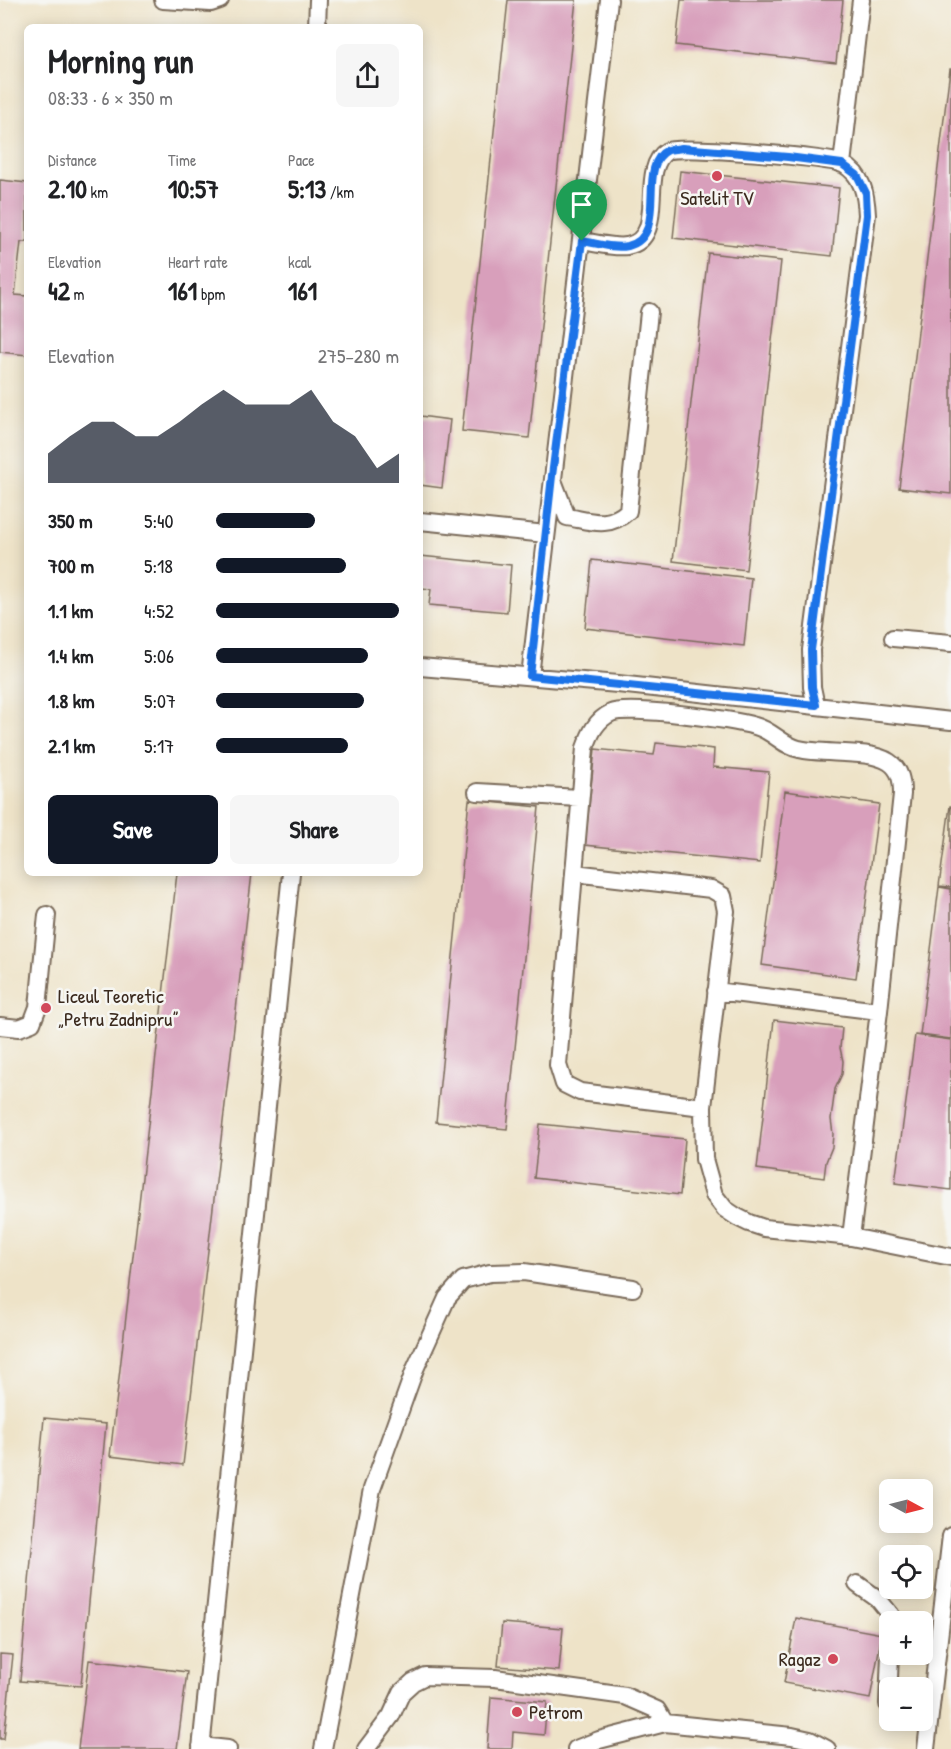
<!DOCTYPE html>
<html lang="en">
<head>
<meta charset="utf-8">
<style>
  :root { --surface:#fff; --page:#f6f6f6; --text:#202124; --muted:#757577; --accent:#111827 }
  body { margin:0; font-family:"Patrick Hand",sans-serif; background:var(--page); color:var(--text); height:100vh; display:flex; flex-direction:column; font-size:22px; white-space:nowrap }
  * { box-sizing:border-box; margin:0 }
  p { font-size:20px; color:var(--muted) }
  .icon { flex:none; width:33px; height:33px; fill:none; stroke:currentColor; stroke-width:2; stroke-linecap:round; stroke-linejoin:round }
  .map { position:relative; flex:1; overflow:hidden }
  .side { position:absolute; left:24px; top:24px; width:399px; height:852px; display:flex; flex-direction:column; background:var(--surface); border-radius:9px; box-shadow:0 3px 15px #0003 }
  .side>* { flex:none }
  .needle { width:39px; rotate:97deg }
  .controls { position:absolute; left:879px; top:1479px; display:grid; gap:12px }
  .controls a { display:grid; place-items:center; width:54px; height:54px; border-radius:9px; background:var(--surface); box-shadow:0 3px 15px #0003; font-size:30px }
  .pin { position:absolute; display:grid; place-items:center; width:51px; height:51px; color:#fff; margin:-62px -26px; border-radius:50% 50% 50% 0; rotate:-45deg; box-shadow:0 0 6px #0007 }
  .pin .icon { rotate:45deg }
  .round { display:grid; place-items:center; flex:none; width:63px; height:63px; border-radius:9px; background:var(--page) }
  .headline { display:flex; align-items:center; justify-content:space-between; height:102px; padding:0 24px }
  h1 { font-size:33px; font-weight:700; line-height:45px }
  .stats { display:grid; grid-template-columns:repeat(3,1fr); gap:9px; height:102px; padding:6px 24px }
  .stats div { display:grid; align-content:center }
  .stats b { font-size:26px; font-weight:700 }
  .stats small { font-size:16px; font-weight:400 }
  .stats p { font-size:16px }
  .chart { height:168px; padding:12px 24px }
  .chart p { display:flex; justify-content:space-between }
  .chart svg { width:100%; height:108px; margin-top:6px; fill:var(--accent); opacity:.7 }
  .primary-button { display:flex; gap:12px; margin-top:auto; padding:12px 24px }
  .primary-button a { flex:1; height:69px; border-radius:9px; background:var(--accent); color:#fff; font-size:24px; font-weight:700; line-height:69px; text-align:center }
  .primary-button a+a { background:var(--page); color:var(--text) }
  ul { padding:0 24px; list-style:none; font-size:20px }
  li { display:grid; grid-template-columns:96px 72px 1fr; align-items:center; height:45px }
  li i { height:15px; border-radius:8px; background:var(--accent) }
  .map>svg:first-child { display:block }
</style>
</head>
<body>
<div class="map">
<svg width="951" height="1749" viewBox="0 0 951 1749">
  <rect width="100%" height="100%" fill="#f6f6f2"/>
  <filter id="ink" filterUnits="userSpaceOnUse"><feTurbulence type="fractalNoise" baseFrequency=".0167" numOctaves="2"/><feDisplacementMap in="SourceGraphic" scale="12" xChannelSelector="R" yChannelSelector="G"/><feConvolveMatrix kernelMatrix="1 2 1 2 8 2 1 2 1" color-interpolation-filters="sRGB"/></filter>
  <filter id="wash" filterUnits="userSpaceOnUse"><feTurbulence type="fractalNoise" baseFrequency=".008" numOctaves="4" result="noise"/><feDisplacementMap in="SourceGraphic" scale="24" xChannelSelector="R" yChannelSelector="G"/><feGaussianBlur stdDeviation="1.35" result="paint"/><feColorMatrix in="noise" values="0 0 0 0 0 0 0 0 0 0 0 0 0 0 0 0 0 1.4 0 .05"/><feComposite in="paint" operator="in"/></filter>
  <g filter="url(#wash)">
    <rect width="100%" height="100%" fill="#eee3c8"/>
    <g id="blocks">
      <path fill="#d89fbb" d="M508,0H576L529,438L462,431Z
        M681,0H843L836,63L676,45Z
        M950,69H951V494L899,488Z
        M680,171L839,188L832,256L673,238Z
        M0,180L27,183V242H21L15,295L27,296V355L0,352Z
        M708,253L781,261L746,570L673,561Z
        M420,416L450,420L442,488L420,485Z
        M420,556L511,565L507,612L429,605L431,589L420,588Z
        M592,560L751,578L744,646L585,628Z
        M656,743L714,749L713,767L769,772L760,863L585,845L595,749L654,755Z
        M785,791L879,804L856,978L762,965Z
        M469,800L539,807L507,1129L436,1122Z
        M950,806H951V887L939,886Z
        M177,873H252L183,1465L110,1456Z
        M939,887L951,889V1039L920,1035Z
        M774,1020L842,1028L840,1048L843,1061L842,1074L835,1089L831,1119L833,1134L832,1147L826,1162L824,1178L757,1169Z
        M915,1035L951,1040V1190L895,1183Z
        M540,1124L685,1139L680,1195L534,1178Z
        M44,1418L106,1424L81,1686L20,1681Z
        M796,1618L882,1634L870,1699L784,1683Z
        M502,1623L563,1628L559,1671L498,1666Z
        M0,1654L13,1655L4,1739H0Z
        M89,1660L187,1672L177,1749H78Z
        M491,1697L547,1702L544,1735L513,1732L512,1749H487Z"/>
    </g>
  </g>
  <g filter="url(#ink)">
    <use href="#blocks" fill-opacity="0" stroke="#7a6b5a" stroke-width="1.5"/>
    <g fill="none" stroke-linecap="round" stroke-linejoin="round">
      <defs>
        <path id="service" d="M163,0L211,3L220,0
          M317,27L318,0
          M842,164L861,0
          M582,241C596,243 614,248 627,246C669,238 637,170 667,151C677,145 829,157 843,164C863,175 866,195 867,215L811,650L812,687L816,706
          M554,483L567,517C591,521 608,529 628,511L649,312
          M420,521L546,534
          M893,638L951,643
          M420,667L618,684L951,721
          M530,676L609,0
          M477,792L579,798
          M574,873L558,1065L564,1084L580,1092L703,1107
          M716,991L879,1011
          M0,1026L19,1028L32,1023L38,1007L47,915
          M851,1237L879,1011L902,794C902,782 901,770 889,762C869,749 824,755 799,749C783,746 772,730 755,726C734,720 627,705 611,713C596,720 590,734 585,748L574,873L711,889L723,896L726,911L703,1107L704,1159L714,1195L725,1209L737,1217L749,1223L764,1228L851,1237L951,1257
          M857,1584L878,1599L891,1615V1622
          M890,1704H888L890,1654
          M201,1746L228,1749
          M201,1749L291,873
          M323,1749L372,1489L415,1369L447,1298L463,1280L490,1273L524,1272L633,1288
          M366,1749L391,1716L402,1692L413,1682L425,1676L495,1678L625,1696L657,1710L665,1723
          M576,1749L599,1740L665,1723L792,1736L810,1740L827,1749
          M926,1749L951,1536"/>
      </defs>
      <use href="#service" stroke="#7a6b5a" stroke-width="20"/>
      <use href="#service" stroke="#fff" stroke-width="16"/>
    </g>
  </g>
  <g fill="none" stroke-linecap="round" stroke-linejoin="round" filter="url(#ink)">
    <defs>
      <path id="route" d="M682,148L788,157L842,164L857,175L866,193L867,215L811,650L812,687L816,705L530,676L552,476L582,241C596,243 614,249 628,246C670,236 635,165 668,150C672,149 678,149 682,148Z"/>
    </defs>
    <use href="#route" stroke="#fff" stroke-width="12"/>
    <use href="#route" stroke="#1a73e8" stroke-width="8"/>
  </g>
  <g fill="#d1495b" stroke="#f6f6f2" stroke-width="2">
    <circle cx="717" cy="176" r="6"/>
    <circle cx="46" cy="1008" r="6"/>
    <circle cx="833" cy="1659" r="6"/>
    <circle cx="517" cy="1712" r="6"/>
  </g>
  <g text-anchor="middle" stroke-width="5" stroke-linejoin="round" paint-order="stroke">
    <g font-size="20" fill="#3b2a1e" stroke="#f6f6f2" text-anchor="start">
      <text x="717" y="205" text-anchor="middle">Satelit TV</text>
      <text x="58" y="1003">Liceul Teoretic<tspan x="58" dy="23">„Petru Zadnipru”</tspan></text>
      <text x="821" y="1666" text-anchor="end">Ragaz</text>
      <text x="529" y="1719">Petrom</text>
    </g>
  </g>
</svg>
<div class="controls">
<a><svg class="needle" viewBox="-14 -14 28 28"><path d="M0-13l5 13h-10z" fill="#e53935"/><path d="M0 13l5-13h-10z" fill="#757577"/></svg></a>
<a><svg class="icon" aria-label="locate" viewBox="0 0 24 24"><circle cx="12" cy="12" r="6"/><path d="M12 2v4M12 18v4M2 12h4M18 12h4"/></svg></a>
<a>+</a>
<a>−</a>
</div>
<div class="pin" style="left:582px;top:241px;background:#1e9e55"><svg class="icon" aria-label="arrive" viewBox="0 0 24 24"><path d="M6 21V4h12l-3 4 3 4H6"/></svg></div>
<section class="side">
<div class="headline"><div><h1>Morning run</h1><p>08:33 · 6 × 350 m</p></div><a class="round"><svg class="icon" aria-label="share" viewBox="0 0 24 24"><path d="M12 15V3M7 8l5-5 5 5M5 13v7h14v-7"/></svg></a></div>
<div class="stats">
<div><p>Distance</p><b>2.10<small> km</small></b></div>
<div><p>Time</p><b>10:57</b></div>
<div><p>Pace</p><b>5:13<small> /km</small></b></div>
</div>
<div class="stats">
<div><p>Elevation</p><b>42<small> m</small></b></div>
<div><p>Heart rate</p><b>161<small> bpm</small></b></div>
<div><p>kcal</p><b>161</b></div>
</div>
<div class="chart"><p><span>Elevation</span>275–280 m</p>
<svg viewBox="0 0 160 44" preserveAspectRatio="none"><path d="M0 44V32L10 25L20 19L30 19L40 25L50 25L60 19L70 12L80 6L90 12L100 12L110 12L120 6L130 19L140 25L150 38L160 32V44z"/></svg>
</div>
<ul>
<li><b>350 m</b>5:40<i style="width:54%"></i></li>
<li><b>700 m</b>5:18<i style="width:71%"></i></li>
<li><b>1.1 km</b>4:52<i style="width:100%"></i></li>
<li><b>1.4 km</b>5:06<i style="width:83%"></i></li>
<li><b>1.8 km</b>5:07<i style="width:81%"></i></li>
<li><b>2.1 km</b>5:17<i style="width:72%"></i></li>
</ul>
<div class="primary-button"><a>Save</a><a>Share</a></div>
</section>
</div>
</body>
</html>
